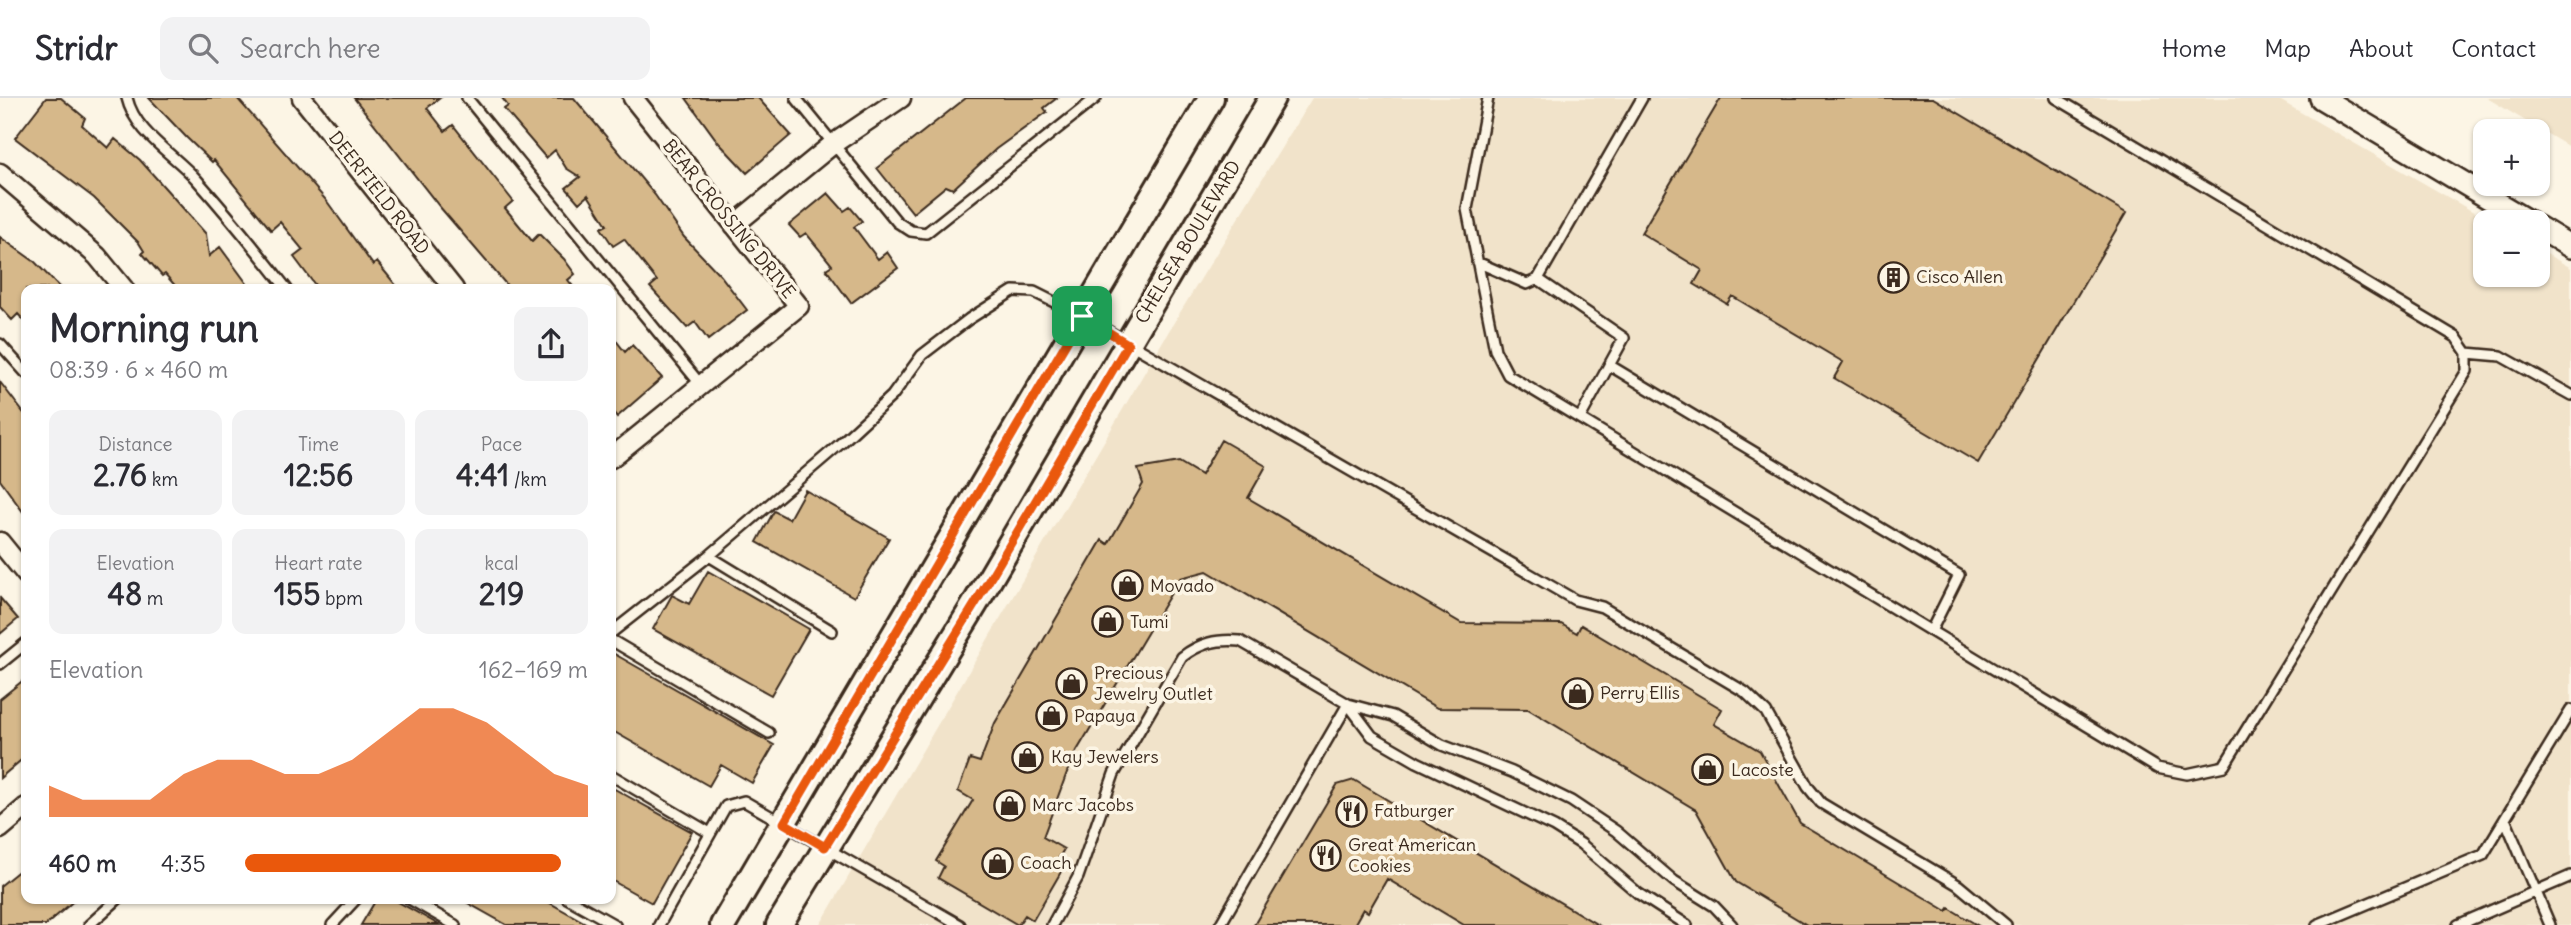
<!DOCTYPE html>
<html lang="en">
<head>
<meta charset="utf-8">
<style>
  :root { --surface:#fff; --page:#f2f2f3; --text:#2b2b33; --muted:#7c7c81; --line:#e1e1e2; --accent:#ea580c }
  body { margin:0; font-family:Delius,sans-serif; background:var(--page); color:var(--text); height:100vh; display:flex; flex-direction:column; font-size:26px; white-space:nowrap }
  * { box-sizing:border-box; margin:0 }
  p { font-size:23px; color:var(--muted) }
  .icon { flex:none; width:38px; height:38px; fill:none; stroke:currentColor; stroke-width:2; stroke-linecap:round; stroke-linejoin:round }
  .map { position:relative; flex:1; overflow:hidden }
  .panel { position:absolute; left:21px; top:186px; width:595px; height:620px; display:flex; flex-direction:column; background:var(--surface); border-radius:14px; box-shadow:0 2px 5px #0004 }
  .panel>* { flex:none }
  .tools { position:absolute; left:2473px; top:21px; display:grid; gap:14px }
  .tools a { display:grid; place-items:center; width:77px; height:77px; border-radius:14px; background:var(--surface); box-shadow:0 2px 5px #0004; font-size:35px }
  .pin { position:absolute; display:grid; place-items:center; width:60px; height:60px; color:#fff; margin:-30px; border-radius:14px; box-shadow:0 4px 10px #0006 }
  .round { display:grid; place-items:center; flex:none; width:74px; height:74px; border-radius:14px; background:var(--page) }
  .headline { display:flex; align-items:center; justify-content:space-between; height:119px; padding:0 28px }
  h1 { font-size:38px; font-weight:700; line-height:52px }
  .figures { display:grid; grid-template-columns:repeat(3,1fr); gap:10px; height:119px; padding:7px 28px }
  .figures div { display:grid; align-content:center; border-radius:14px; background:var(--page); text-align:center }
  .figures b { font-size:30px; font-weight:700 }
  .figures small { font-size:19px; font-weight:400 }
  .figures p { font-size:19px }
  .chart { height:196px; padding:14px 28px }
  .chart p { display:flex; justify-content:space-between }
  .chart svg { width:100%; height:126px; margin-top:7px; fill:var(--accent); opacity:.7 }
  ul { padding:0 28px; list-style:none; font-size:23px }
  li { display:grid; grid-template-columns:112px 84px 1fr; align-items:center; height:52px }
  li i { height:18px; border-radius:9px; background:var(--accent) }
  header { display:flex; align-items:center; gap:42px; box-sizing:border-box; height:98px; padding:0 35px; background:var(--surface); border-bottom:2px solid var(--line) }
  header strong { font-size:33px }
  nav { display:flex; gap:38px; margin-inline-start:auto; font-size:24px }
  .search { width:490px; height:63px; background:var(--page); display:flex; align-items:center; gap:18px; box-sizing:border-box; padding:0 24px; border-radius:14px; color:var(--muted); font-size:26px }
  .map>svg:first-child { display:block }
</style>
</head>
<body>
<header>
<strong>Stridr</strong>
<div class="search"><svg class="icon" aria-label="search" viewBox="0 0 24 24"><circle cx="10" cy="10" r="6"/><path d="M15 15l6 6"/></svg>Search here</div>
<nav><a>Home</a><a>Map</a><a>About</a><a>Contact</a></nav>
</header>
<div class="map">
<svg width="2571" height="827" viewBox="0 0 2571 827">
  <rect width="100%" height="100%" fill="#fcf5e5"/>
  <filter id="ink" filterUnits="userSpaceOnUse"><feTurbulence type="fractalNoise" baseFrequency=".0143" numOctaves="2"/><feDisplacementMap in="SourceGraphic" scale="14" xChannelSelector="R" yChannelSelector="G"/><feConvolveMatrix kernelMatrix="1 2 1 2 8 2 1 2 1" color-interpolation-filters="sRGB"/></filter>
  <g filter="url(#ink)">
    <path fill="#f1e3ca" d="M1312,0H2276L2491,124H2485V177H2538V151L2571,170V827H820L1173,226Z
      M2487,0H2571V50Z"/>
    <path fill="#d6b88a" stroke="#3b2a1e" stroke-width="2" d="M46,0H61L85,20L82,27L108,50L115,41L140,62L206,136L209,158L220,149L251,191H178L165,176L162,178L142,155L144,153L139,145L94,100L15,40Z
      M149,0H237L326,102L373,167L377,164L399,191H318L294,159L303,152L280,124L271,132L214,62L212,64L187,40Z
      M354,0H440L427,10L445,33L453,27L513,103L505,110L532,143L539,136L564,161L575,176L568,182L575,191H510L439,108Z
      M502,0H574L655,97L684,139L721,178L747,212L708,242L695,224L687,230L650,189L657,183L624,141L613,148L601,130L607,127L588,97L579,105L566,90L580,79L566,70L555,52L546,60L504,11L508,8Z
      M686,0H758L791,37L747,75L718,44Z
      M966,0H1057L1044,10L1047,14L996,51L953,91L946,88L913,115L877,70Z
      M1721,0H1933L2126,115L1978,365L1834,280L1843,264L1732,198L1727,206L1694,186L1702,172L1641,135Z
      M828,95L844,113L850,109L862,123L854,129L878,161L887,154L898,170L851,205L826,171L832,167L806,135L800,139L789,127Z
      M0,139L35,164L61,191H26V225L18,216L12,222L0,209Z
      M611,236L625,254L632,247L662,280L617,319L611,312Z
      M0,284L26,318V418L0,382Z
      M1221,342L1266,368L1248,400L1461,525L1561,526L1577,535L1581,527L1722,611L1714,626L1760,653L1800,725L1947,813L1949,810L1977,827H1807L1736,784L1696,712L1528,611L1437,610L1207,473L1180,480L1072,661L1043,739L1064,751L1057,763L1065,767L1033,822L1025,817L1018,827L938,780L944,768L936,763L973,702L958,693L970,661L980,664L995,625L1102,442L1108,446L1143,386L1138,371L1179,364L1201,377Z
      M805,392L889,440L854,499L757,444L774,413L789,421Z
      M708,473L809,531L771,597L653,531L672,497L689,506Z
      M0,500L18,521L0,536Z
      M611,554L774,647L752,685L721,667L709,688L611,632Z
      M26,580V658L0,680V601Z
      M1354,682L1598,827H1464L1387,781L1368,814L1363,811L1354,827H1254L1337,687Z
      M611,689L692,734L652,805L611,782Z
      M26,767V800H77L46,827H0V788Z
      M377,800H391L439,827H361Z
      M459,800H541L589,827H507Z"/>
    <g fill="none" stroke-linecap="round" stroke-linejoin="round">
      <defs>
        <path id="service" d="M127,0C135,35 174,56 197,82C228,117 258,154 287,191
          M467,0L701,287
          M796,0L897,124L911,133L926,135L1096,0
          M1488,0L1467,111L1495,252L1508,277L2157,670L2187,676L2224,668L2467,273V255L2456,239L2056,0
          M1477,164L1527,186L1538,181L1642,0
          M1538,181L1624,240L1580,320
          M0,246L26,275
          M2467,255L2501,258L2571,297
          M1609,267L1959,477L1931,533
          M709,458L832,533
          M611,535L709,458L840,346L892,298L922,257L969,221L1013,193L1034,194L1082,218L1575,502L1602,509L1745,594L1766,614L1808,689L1821,705L1958,787L2006,827
          M611,542L769,635
          M0,566L26,545
          M1348,606L1372,638L1417,664L1554,729L1581,746L1639,796L1687,827
          M611,677L710,735
          M2505,721L2550,827
          M408,800L455,827
          M567,800L615,827
          M89,827L119,800
          M332,827L357,800
          M659,827L726,708L744,703L960,827
          M1052,827L1078,779L1114,676L1182,559C1200,545 1216,541 1240,543L1348,606L1393,618L1442,647L1512,674L1571,703L1616,733L1674,783L1714,808L1732,827
          M1220,827L1348,606
          M2317,827L2483,757L2571,612
          M2458,827L2571,778"/>
        <path id="minor" d="M302,0L454,191
          M0,75L97,158L124,191
          M734,127L833,46L901,0
          M611,360L799,208L633,0
          M0,444L26,476
          M0,731L26,709"/>
        <path id="tertiary" d="M2321,0L2529,124
          M2538,129L2571,149"/>
        <path id="secondary" d="M723,827L1211,0
          M779,827L975,506L1272,0"/>
      </defs>
      <use href="#service" stroke="#3b2a1e" stroke-width="14"/>
      <use href="#minor" stroke="#3b2a1e" stroke-width="23"/>
      <use href="#tertiary" stroke="#3b2a1e" stroke-width="26"/>
      <use href="#secondary" stroke="#3b2a1e" stroke-width="30"/>
      <use href="#service" stroke="#fcf5e5" stroke-width="9"/>
      <use href="#minor" stroke="#fcf5e5" stroke-width="18"/>
      <use href="#tertiary" stroke="#fcf5e5" stroke-width="21"/>
      <use href="#secondary" stroke="#fcf5e5" stroke-width="24"/>
    </g>
  </g>
  <g fill="none" stroke-linecap="round" stroke-linejoin="round" filter="url(#ink)">
    <defs>
      <path id="route" d="M1082,218L1128,246L975,506L825,749L784,725Z"/>
    </defs>
    <use href="#route" stroke="#fff" stroke-width="14"/>
    <use href="#route" stroke="#ea580c" stroke-width="9"/>
  </g>
  <defs>
    <symbol id="building-ring" viewBox="-11 -11 22 22"><circle r="9.5" fill="#fcf5e5" stroke="#3b2a1e" stroke-width="1.5"/><path d="M-4-6H4V6H1V3H-1V6H-4ZM-2.5-4.3h1.7v1.8h-1.7ZM.8-4.3h1.7v1.8H.8ZM-2.5-1h1.7V.8h-1.7ZM.8-1h1.7V.8H.8Z" fill="#3b2a1e"/></symbol>
    <symbol id="shop-ring" viewBox="-11 -11 22 22"><circle r="9.5" fill="#fcf5e5" stroke="#3b2a1e" stroke-width="1.5"/><path d="M-5-2.5h2.3a2.7 3.5 0 0 1 5.4 0H5L5.5 6h-11ZM-1.5-2.5h3a1.5 2.3 0 0 0-3 0Z" fill="#3b2a1e"/></symbol>
    <symbol id="restaurant-ring" viewBox="-11 -11 22 22"><circle r="9.5" fill="#fcf5e5" stroke="#3b2a1e" stroke-width="1.5"/><path d="M-5-6h1v4h1v-4h1v4h1v-4h1v5L-1.5 .5V6h-2V.5L-5-1ZM5-6V6H3V1.5H1.5Q1.5-4 5-6Z" fill="#3b2a1e"/></symbol>
  </defs>
  <g fill-rule="evenodd">
    <use href="#building-ring" x="1876" y="162" width="35" height="35"/>
    <use href="#shop-ring" x="1110" y="470" width="35" height="35"/>
    <use href="#shop-ring" x="1090" y="506" width="35" height="35"/>
    <use href="#shop-ring" x="1054" y="568" width="35" height="35"/>
    <use href="#shop-ring" x="1560" y="578" width="35" height="35"/>
    <use href="#shop-ring" x="1034" y="600" width="35" height="35"/>
    <use href="#shop-ring" x="1010" y="642" width="35" height="35"/>
    <use href="#shop-ring" x="1690" y="654" width="35" height="35"/>
    <use href="#shop-ring" x="992" y="690" width="35" height="35"/>
    <use href="#restaurant-ring" x="1334" y="696" width="35" height="35"/>
    <use href="#restaurant-ring" x="1308" y="740" width="35" height="35"/>
    <use href="#shop-ring" x="980" y="748" width="35" height="35"/>
  </g>
  <g text-anchor="middle" stroke-width="7" stroke-linejoin="round" paint-order="stroke">
    <g font-size="18" fill="#3b2a1e" stroke="#fcf5e5">
      <text transform="translate(379 95) rotate(52)" y="6">DEERFIELD ROAD</text>
      <text transform="translate(729 121) rotate(51)" y="6">BEAR CROSSING DRIVE</text>
      <text transform="translate(1188 144) rotate(-59)" y="6">CHELSEA BOULEVARD</text>
    </g>
    <g font-size="18" fill="#3b2a1e" stroke="#fcf5e5" text-anchor="start">
      <text x="1916" y="185">Cisco Allen</text>
      <text x="1150" y="494">Movado</text>
      <text x="1130" y="530">Tumi</text>
      <text x="1094" y="581">Precious<tspan x="1094" dy="21">Jewelry Outlet</tspan></text>
      <text x="1600" y="601">Perry Ellis</text>
      <text x="1074" y="624">Papaya</text>
      <text x="1051" y="665">Kay Jewelers</text>
      <text x="1731" y="678">Lacoste</text>
      <text x="1032" y="713">Marc Jacobs</text>
      <text x="1374" y="719">Fatburger</text>
      <text x="1348" y="753">Great American<tspan x="1348" dy="21">Cookies</tspan></text>
      <text x="1020" y="771">Coach</text>
    </g>
  </g>
</svg>
<div class="tools">
<a>+</a>
<a>−</a>
</div>
<div class="pin" style="left:1082px;top:218px;background:#1e9e55"><svg class="icon" aria-label="arrive" viewBox="0 0 24 24"><path d="M6 21V4h12l-3 4 3 4H6"/></svg></div>
<section class="panel">
<div class="headline"><div><h1>Morning run</h1><p>08:39 · 6 × 460 m</p></div><a class="round"><svg class="icon" aria-label="share" viewBox="0 0 24 24"><path d="M12 15V3M7 8l5-5 5 5M5 13v7h14v-7"/></svg></a></div>
<div class="figures">
<div><p>Distance</p><b>2.76<small> km</small></b></div>
<div><p>Time</p><b>12:56</b></div>
<div><p>Pace</p><b>4:41<small> /km</small></b></div>
</div>
<div class="figures">
<div><p>Elevation</p><b>48<small> m</small></b></div>
<div><p>Heart rate</p><b>155<small> bpm</small></b></div>
<div><p>kcal</p><b>219</b></div>
</div>
<div class="chart"><p><span>Elevation</span>162–169 m</p>
<svg viewBox="0 0 160 44" preserveAspectRatio="none"><path d="M0 44V33L10 38L20 38L30 38L40 29L50 24L60 24L70 29L80 29L90 24L100 15L110 6L120 6L130 11L140 20L150 29L160 33V44z"/></svg>
</div>
<ul>
<li><b>460 m</b>4:35<i style="width:92%"></i></li>
</ul>
</section>
</div>
</body>
</html>
